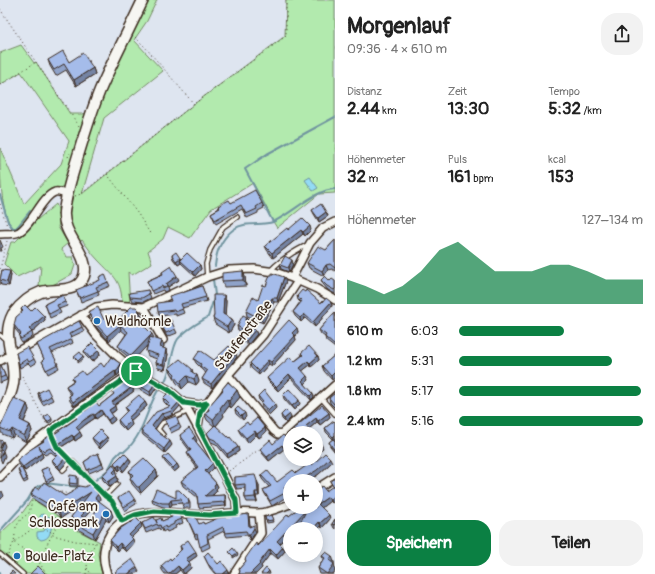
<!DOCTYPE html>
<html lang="de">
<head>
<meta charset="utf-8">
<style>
  :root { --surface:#fff; --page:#f2f2f2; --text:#222; --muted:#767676; --accent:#0b8043 }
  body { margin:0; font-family:Pangolin,sans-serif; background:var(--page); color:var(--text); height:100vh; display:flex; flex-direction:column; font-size:15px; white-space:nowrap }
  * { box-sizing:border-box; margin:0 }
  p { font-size:13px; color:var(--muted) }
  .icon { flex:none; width:22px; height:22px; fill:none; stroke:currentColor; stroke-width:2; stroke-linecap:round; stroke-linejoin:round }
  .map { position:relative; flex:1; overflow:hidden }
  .panel { display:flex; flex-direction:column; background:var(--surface); width:320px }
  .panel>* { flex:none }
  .controls { position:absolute; left:283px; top:426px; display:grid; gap:8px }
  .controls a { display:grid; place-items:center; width:40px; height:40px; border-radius:50%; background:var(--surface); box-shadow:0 2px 10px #0003; font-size:20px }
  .pin { position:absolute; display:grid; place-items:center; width:34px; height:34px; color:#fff; margin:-17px; border:2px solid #fff; border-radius:50%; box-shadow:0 1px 4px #0007 }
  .round { display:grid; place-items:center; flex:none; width:42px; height:42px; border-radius:16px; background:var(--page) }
  .headline { display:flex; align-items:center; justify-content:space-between; height:68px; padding:0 12px }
  h1 { font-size:22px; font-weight:800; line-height:30px }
  .figures { display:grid; grid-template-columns:repeat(3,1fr); gap:6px; height:68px; padding:4px 12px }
  .figures div { display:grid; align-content:center }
  .figures b { font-size:17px; font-weight:800 }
  .figures small { font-size:11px; font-weight:400 }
  .figures p { font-size:11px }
  .chart { height:112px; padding:8px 12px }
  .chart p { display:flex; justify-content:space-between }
  .chart svg { width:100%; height:72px; margin-top:4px; fill:var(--accent); opacity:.7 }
  .cta { display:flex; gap:8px; margin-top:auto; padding:8px 12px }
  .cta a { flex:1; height:46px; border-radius:16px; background:var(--accent); color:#fff; font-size:16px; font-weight:800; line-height:46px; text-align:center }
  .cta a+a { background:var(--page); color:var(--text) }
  ul { padding:0 12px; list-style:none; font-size:13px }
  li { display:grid; grid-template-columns:64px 48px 1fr; align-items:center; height:30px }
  li i { height:10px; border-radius:5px; background:var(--accent) }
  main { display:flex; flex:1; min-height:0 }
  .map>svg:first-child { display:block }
</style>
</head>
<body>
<main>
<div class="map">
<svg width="335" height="574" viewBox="0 0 335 574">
  <rect width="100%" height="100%" fill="#dee5f0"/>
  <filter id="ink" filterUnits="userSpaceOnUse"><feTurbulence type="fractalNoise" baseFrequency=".025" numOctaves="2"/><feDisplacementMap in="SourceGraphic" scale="8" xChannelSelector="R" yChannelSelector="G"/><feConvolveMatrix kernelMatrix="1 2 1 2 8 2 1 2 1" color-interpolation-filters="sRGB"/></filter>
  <g filter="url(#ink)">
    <path fill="#b2eaae" stroke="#768a66" d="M143,0H157L147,21L134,40L163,71L104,118L82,194L194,104L285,36L286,0H335V193L319,194L277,228L269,215L270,214L253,183L211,209L190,238L168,227L163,239L148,251L152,263L132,275L128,272L130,306L122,305C122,280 114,277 98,260C92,254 87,246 82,240L80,242L64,223L81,143Z
      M21,45L34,63L36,62L70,114H83L91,111L72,157L65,186C59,188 52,190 47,193C33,202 29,225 13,230C0,211 0,172 0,148L24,204L61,164L69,141L21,72L0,85V53Z
      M56,204L59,212L57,214L60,218L58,227L68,243L61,249L67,257H73L75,265L72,274L51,286H39L41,266L17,277L4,264L11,242H15L38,219Z
      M32,499L63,519L73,528L100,542L98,554L102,574H26L0,551V534L23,512Z"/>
    <path fill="#93dbf5" stroke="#70949f" d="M310,177L318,188L313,191L305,180Z
      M42,514C47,515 50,518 55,519V523L52,525C50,533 50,539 41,540L37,537V532L44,531L46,528L40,519V516Z"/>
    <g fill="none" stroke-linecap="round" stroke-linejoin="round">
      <path stroke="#70949f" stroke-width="2" d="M0,195L8,222L13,228H16L18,226L30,211
        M273,222L245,169L267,154L335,117
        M215,266C216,251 222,238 234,229C245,221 261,226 273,222C291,214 316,189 335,189
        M93,482L108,470L115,457L121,451H125C143,436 146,411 157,392C160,388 164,384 166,379C171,368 172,347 178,339C186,329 198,323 208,317L215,295L213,279
        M0,531L27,501L35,488L45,483L78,487
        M0,572V574"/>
      <defs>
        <path id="service" d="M270,271C281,259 293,252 307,245
          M207,277L206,264L210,250L223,227L237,217
          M0,335L5,339
          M321,398L335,414
          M163,435L158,429L162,423L189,411
          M63,470L72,461L105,496L112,501L122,521
          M105,496L117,484
          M0,554L23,574"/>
        <path id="minor" d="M0,234C5,233 14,235 19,232C32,225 42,196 55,192C59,191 63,193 67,195
          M292,278L310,243L323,228L335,222
          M144,307L163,340
          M81,315L96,335L116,355L135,371L169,390L184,403L224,475L236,500L237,513
          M0,361L96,307L112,305L144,307L207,277L229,270L254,269L275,272L292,278L317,289L335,300
          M228,375L274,431L278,434L282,433L335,385
          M184,403L199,405L207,403
          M198,426L200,413L228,375L263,335L298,281
          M0,477L29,446L86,404L135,371
          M316,489L335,477
          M107,574C102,560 102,547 110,534C132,500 176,516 209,515C218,515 227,513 237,513C244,512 251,513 258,513C269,513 279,508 290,504
          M234,574L261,533L259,513"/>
        <path id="secondary" d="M0,418C5,407 11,396 13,384C17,358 0,338 13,314C20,305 30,296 41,292C55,288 78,294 84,276C91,255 62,236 64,212C66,193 72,176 77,159C84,136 91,112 100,90C113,60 129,30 143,0"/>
      </defs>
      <use href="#service" stroke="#3b2a1e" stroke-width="6"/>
      <use href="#minor" stroke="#3b2a1e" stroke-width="10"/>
      <use href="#secondary" stroke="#3b2a1e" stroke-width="13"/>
      <path stroke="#3b2a1e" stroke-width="1" stroke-dasharray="1 3" stroke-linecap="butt" d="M0,9L79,126
        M135,37L145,47L194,104
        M0,85L36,62
        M68,157L70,153
        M107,174L138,214L151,235
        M75,196L81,194L194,104L286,36V0
        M0,204L7,226
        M0,269L7,241
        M22,376L47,425
        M229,471L264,446
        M57,491L69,494
        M33,497L29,513L21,519L16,527L14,542L38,561L47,574
        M8,555L14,542L32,529L40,527L50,531L53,535L75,541L98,543
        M38,561C42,555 44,550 47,544C52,535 59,526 55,515
        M87,568L91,574
        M86,574L88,559L95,543"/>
      <use href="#service" stroke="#f6f6f2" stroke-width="3.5"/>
      <use href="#minor" stroke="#f6f6f2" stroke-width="7"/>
      <use href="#secondary" stroke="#f6f6f2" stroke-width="10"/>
    </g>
    <path fill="#8ea2c9" stroke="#3b2a1e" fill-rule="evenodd" d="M48,60L69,62L93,68L95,74L76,86L66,70L56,76L50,66Z
      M231,203H262L264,208L258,211V213L247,218L242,209L216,224L211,213L219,208L218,206Z
      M312,210L326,212L328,216L319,222L314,214Z
      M288,230H311L305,236L303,234L273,258L267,250L265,246Z
      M0,240L3,247L1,248L2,251H0Z
      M335,240V271L332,269L328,270L324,276L309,268L307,263L326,250Z
      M172,255L181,259L200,265L201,269L195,276L181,263L178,265L173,259Z
      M293,264L289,272L281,269L280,265Z
      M2,270L11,275L9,286L1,285L0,281Z
      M243,271L245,277L246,286L224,287L222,281Z
      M162,272L179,280L168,287L169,290L164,292L163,290L153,294L147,281L162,274Z
      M321,280L335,281V294L328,290L323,284Z
      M286,281L278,302H274L263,323L247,316L246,311L258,300L266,286Z
      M108,282L110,286L98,291L99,295L81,302L76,290Z
      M202,286L207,301L182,308L184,313L176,316V314L160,316L158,312L171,301L182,293Z
      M148,290L151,298L143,302L132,301L130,297Z
      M305,292L321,303L331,302L332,306L315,327L305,318L301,322L295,316L293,312L300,302L298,300L297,296Z
      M63,295L67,306L59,309L61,313L50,318L45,304Z
      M224,295L226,301L225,315L232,319L234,325L229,333L215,324L213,318Z
      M21,309L31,311L44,316L45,320L32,332L33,336L22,343L20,340L19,336L20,335L15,329L14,325L22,312Z
      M88,312L104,320L112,326L141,315L142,317L139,321L154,339L162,341L164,346L163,348L168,354L165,370L158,368L156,363L157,359L148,356L146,351L147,345L133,361L120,350L118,346L126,334L121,330L109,341L97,328L90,316Z
      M335,312V348L326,341L325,337L321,334L319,330Z
      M247,317L249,321L247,324L255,330L257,334L248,345L241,340L240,336L242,332L238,330L237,326Z
      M161,325L175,329L177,333L167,337Z
      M82,327L84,331L71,337L73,343L52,353L59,368L48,374L42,361L44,359L37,344Z
      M297,328L298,332L295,336L296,340L272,366L269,364L259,375L251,368L250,363Z
      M99,350L100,355L92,362L85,355L84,351Z
      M16,353L34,359L36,363L31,366L28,363L20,368Z
      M301,353L318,356L319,360L311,367L310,365L302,371L309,380L305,384L314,397L311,400L291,378L278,391L269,382L267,378L294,362L302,355Z
      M335,355L332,380L324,371L322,366Z
      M237,357L212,388L204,383L202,379L206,373L202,370L200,367L196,363L194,359L214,360Z
      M0,365H1L7,380L0,383Z
      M104,367L123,369L117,376H116L74,406L70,401L69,396L71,395L68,391L66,386L73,381L72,378L85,375Z
      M169,368L192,369L193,373L199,381L196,385L189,382L182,389L176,382L174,377L172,374Z
      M127,378L142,384L156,388L151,396L128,382Z
      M222,389L237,390L240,397L231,408L229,406L223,414L224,416L216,426L238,447L239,451L228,458L216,444L211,442L209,437L207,433L214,426L207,420L204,413L209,410L208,407L223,391Z
      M112,391H134L114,406L116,410L111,414L113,416L115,420L110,424L103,414L96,419L95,418L78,430L82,436L75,441L74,439L60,448L69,460L60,470L54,464L52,460L56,456L51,452L45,455L41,451L43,457L25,471L22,468L28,481L24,483L18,471L21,467L19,464L17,460L44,441L43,440L50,437L76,418L75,416L85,411L99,406L114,394Z
      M38,393L51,396L53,400L43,405L39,398Z
      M335,393V408L330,403L329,398Z
      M283,395L300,404L294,410L284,399Z
      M258,396L276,408L269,415L262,407L261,403H262L259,400Z
      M163,398L179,402L180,406L172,415L164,418V417L155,429L172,445L165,453L143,435L141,431L169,407L164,402Z
      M145,402L147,406L130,421L132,425L126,431L119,424L118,420L127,411L125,407Z
      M27,404L29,410L24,422L30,425L32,431L26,442L14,435L12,438L2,434L0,428Z
      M235,410L246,417L243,420L236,414Z
      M329,413L330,417L320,425L317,422L309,429L310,432H295L293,429Z
      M281,415L291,418L286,423L282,419Z
      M44,417L52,419V421L48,424Z
      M165,420L179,424L181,428L171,433Z
      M334,421L335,441V452L330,446L329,442L333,439L326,432L325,428Z
      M265,428L266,432L259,438L256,435L248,443L240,433L238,429Z
      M180,435L197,441L196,442L213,463L214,468L208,474L216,483L218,487L216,489L217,491L212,496L225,495L226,500V506L199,508L198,504L197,497L183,486L181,481L197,468L189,457L187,453L190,451L181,439Z
      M290,436V456L284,449L269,461L262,453L260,449L287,439Z
      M107,437L108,441L100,449L94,442L92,438Z
      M98,453L104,467L89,473L84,462L90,458Z
      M163,458L177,464L179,468L174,472L165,462Z
      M131,462L123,472L120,469L119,471L116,467L114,463Z
      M332,462L319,474L308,481H290L286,492L288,496L272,506L265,494L263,490L269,487L262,479L261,475L277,482L312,465Z
      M48,467L54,480L47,483L41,470Z
      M116,469L117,473L116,475L118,480L110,487L103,480L102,476Z
      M156,470L158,476L141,493H140L132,484L130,478L131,477L129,471Z
      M77,476L78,478V486H70L69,483Z
      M235,477L259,485V496H256L257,502H247L245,498V488L237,489L235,485Z
      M335,478L332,503L330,501L321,508L329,515L330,519L322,528L321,526L300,523L294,529H290V533L280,544L283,547L285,551L278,559L271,553L261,566L262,568L256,574H239L240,573L239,569L246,561L245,559L258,546L289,516L333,487L330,481Z
      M38,489L65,496L100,499L99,501L113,516L109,522L106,520L95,539L79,530L78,527L73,523L71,517L80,506L61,518L56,511L55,513L33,499L31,494ZM92,509L96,512L90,521L86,519L85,517Z
      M118,498L135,500L136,504L125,511L120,502Z
      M176,498L188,499L190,503V508H183L182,503L172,504L170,508L163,507L153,503L152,499Z
      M180,514L183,523L175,526L176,528L167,532L166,530L163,532L162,529L160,530L159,528L146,533L142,523H157Z
      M248,514L249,518L250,527L256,532L250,540L247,535L227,537L224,531L208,539L210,547L202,551L198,538L196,539L187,518L199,524H204Z
      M271,515L273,522L267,523L265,517Z
      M335,519V529L334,528L332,524Z
      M131,523L142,527L131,538L134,543L126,552L121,547L118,551L111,544L110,540Z
      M180,546L197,556L188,562L191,568L184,574H183L180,570L175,574H165L162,570L161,566L171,560L181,550Z
      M204,556L218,564L229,574H215L210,568Z
      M322,556L334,562V564L335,571L333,574H320L318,568L323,560Z"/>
    <path fill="#7484a4" stroke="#3b2a1e" d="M93,68L95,74L76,86L74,80Z
      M326,212L328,216L319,222L318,218Z
      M310,226L311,230L305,236L303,232Z
      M301,230L303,234L273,258L272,253Z
      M180,258L182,261L180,260L181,263L178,265L176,261Z
      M292,260L293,264L289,272L288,268Z
      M200,265L201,269L195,276L193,272Z
      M326,265L328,270L324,276L322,271Z
      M10,271L11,275L9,286L7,282Z
      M243,271L245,277L246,286L243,280Z
      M177,276L179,280L168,287L166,284Z
      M284,277L286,281L278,302L277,298Z
      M224,295L226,301L225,320L223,314Z
      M272,298L274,302L263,323L261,319Z
      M331,302L332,306L315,327L313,322Z
      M139,310L142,317L137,322L136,318Z
      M304,314L305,318L301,322L300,318Z
      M44,316L45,320L31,333L29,329Z
      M247,317L249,321L246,326L245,322Z
      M232,319L234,325L229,333L227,327Z
      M120,325L121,330L109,341L107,336Z
      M297,328L298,332L295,336L296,340L272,366L271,362L292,333Z
      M255,330L257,334L248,345L246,341Z
      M152,334L154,338L133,361L131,356Z
      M162,341L164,346L162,352L160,347Z
      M166,349L168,354L165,370L163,365Z
      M99,350L100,355L92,362L90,358Z
      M236,353L237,357L212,388L211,384Z
      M83,356L84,358L78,363V361Z
      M318,356L319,360L311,367L310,363Z
      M268,360L269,364L259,375L258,371Z
      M308,361L310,365L301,372L300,368Z
      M121,364L123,369L117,376L116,372Z
      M115,371L116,376L74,406L73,402Z
      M335,372V378L332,380L331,376Z
      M289,374L291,378L278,391L276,387Z
      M197,375L199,381L196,385L194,379Z
      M187,376L189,382L182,389L180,383Z
      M307,376L309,380L304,385L302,381Z
      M154,384L156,388L151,396L150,392Z
      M132,387L134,391L113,406L112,402Z
      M237,390L240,397L231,408L229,401Z
      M313,393L314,397L311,400L310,396Z
      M227,399L229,406L223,414L224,416L215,427L213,420L220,408Z
      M299,400L300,404L294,410L292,406Z
      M145,402L147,406L129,422L128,418Z
      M179,402L180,406L172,415L171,411Z
      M27,404L29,410L22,426L20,420Z
      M275,404L276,408L269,415L268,411Z
      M115,406L116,410L110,414L109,410Z
      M101,410L103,414L96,419L95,415Z
      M162,413L164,417L154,430L152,426Z
      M245,413L246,417L243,420L241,416Z
      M329,413L330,417L320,425L318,421Z
      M93,414L95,418L86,424L78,431L76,427L84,420Z
      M290,414L291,418L286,423L284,419Z
      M113,416L115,420L110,424L108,420Z
      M316,418L317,422L309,429L310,432L308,433H302L306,426Z
      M131,421L132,425L126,431L124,427Z
      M30,425L32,431L26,442L24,436Z
      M265,428L266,432L259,438L257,434Z
      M12,429L14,435L12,438L10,432Z
      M255,431L256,435L248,443L246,438Z
      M80,432L82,436L75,441L74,437Z
      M72,435L74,439L58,449L57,445Z
      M335,435V440L334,441L333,437Z
      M195,436L197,441L194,443L193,438Z
      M107,437L108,441L100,449L99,444Z
      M3,441L5,446L1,455L0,452V448Z
      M170,441L172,445L165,453L164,449Z
      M321,444L323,448L316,454V449Z
      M282,445L284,449L269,461L267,457Z
      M238,447L239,451L228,458L227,454Z
      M3,451L5,456L2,463L0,458Z
      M42,453L43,457L25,471L23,467Z
      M67,456L69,460L60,470L58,466Z
      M129,458L131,462L123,472L122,467Z
      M330,458L332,462L319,474L308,481H302L301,480Z
      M213,463L214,468L207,475L205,471Z
      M177,464L179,468L174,472L173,468Z
      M119,465L120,469L119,471L117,467Z
      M116,469L117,473L114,476L113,472Z
      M156,470L158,476L141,493L139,487Z
      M117,476L118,480L110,487L108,482Z
      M299,477L301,481H294Z
      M257,481L259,485V496L258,492Z
      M216,483L218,487L216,489L217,491L207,500L205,496Z
      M290,484V489L286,492L284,488Z
      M2,491L4,496L0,500V493Z
      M91,492L93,498L61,518L59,512Z
      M255,492L256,496L257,502L255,497Z
      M98,494L100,499L97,504L95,498Z
      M225,495L226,500V506L225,502Z
      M335,496V501L332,503L330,499Z
      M328,497L330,501L320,509L318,504Z
      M171,500L172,504L170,508L169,503Z
      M90,503L92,509L85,517L86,519L81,516L83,512Z
      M54,506L56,511L55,513L53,507Z
      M307,509L308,514L294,529H290V533L278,546L277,541Z
      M111,510L113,516L109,522L107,516Z
      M104,514L106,520L95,539L93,533Z
      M248,514L249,518L251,531L249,527Z
      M329,515L330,519L322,528L320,523Z
      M319,522L321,526L316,532V529H313Z
      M141,523L142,527L130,539L129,535Z
      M254,528L256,532L250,540L249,536Z
      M133,539L134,543L126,552L124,548Z
      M120,543L121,547L118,551L116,547Z
      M283,547L285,551L278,559L276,555Z
      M270,549L271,553L261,566L262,568L256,574H250Z
      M196,552L197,556L187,563L186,559Z
      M237,553L238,555L233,558V556Z
      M332,556L334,562V564L335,568V571L333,574H327L329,560Z
      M190,563L191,568L184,574L182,570Z
      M178,566L180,570L175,574H169Z
      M137,567L139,571L135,574H128Z
      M228,570L229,574H223Z
      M269,571L270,574H266Z"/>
    <path fill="#a5bcea" stroke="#3b2a1e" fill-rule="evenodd" d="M63,51L69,62L83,53L93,68L74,80L64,64L54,70L48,60Z
      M255,190L262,203L256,207L257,209L246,214L241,205L215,220L211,213L220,208L218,206L229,200L231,203Z
      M321,204L326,212L318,218L312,210Z
      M302,218L310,226L303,232L301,230L272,253L265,246L287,228L288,230Z
      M335,240V268L330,264L326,265L322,271L307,263L318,246L326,250Z
      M176,252L180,258L176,261L172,255Z
      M187,253L200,265L193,272L180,260Z
      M285,256L292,260L288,268L280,265Z
      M171,266L177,276L166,284L167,286L163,288L162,286L151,291L147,281L163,274L162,272Z
      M2,270L10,271L7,282L0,280Z
      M243,271V280L222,281V273Z
      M272,273L284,277L277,298H272L261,319L246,311L253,297L258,300L263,285L266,286L270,275H272Z
      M105,274L108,282L96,287L98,291L80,298L76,290L100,280L99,277Z
      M325,276L330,281L332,279L335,281V289L334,290L327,286L321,280Z
      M202,286L206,297L181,304L183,309L175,312L174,310L158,312L157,303L171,301L169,296L182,292V293Z
      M148,290L149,294L142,298L130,297L129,293Z
      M302,290L305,292L306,290L321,303L322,301L323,302L326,298L331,302L313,322L304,314L300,318L293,312L302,301L297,296Z
      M63,295L65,302L57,305L59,309L49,314L45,304Z
      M213,295H224L223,314L232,319L227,327L213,318L214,316Z
      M25,305L31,311L35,307L44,316L29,329L32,332L21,339L19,336L21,334L14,325L16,317L23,311L21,309Z
      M98,307L104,320L106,318L112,326L131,307H136L139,310L138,311L140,312L136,318L152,334L131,356L118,346L128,332L120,325L107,336L95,323L88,312Z
      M335,312V346L325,337L326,335L319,330Z
      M243,315L247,317L245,322L255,330L246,341L240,336L244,330L237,326Z
      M171,320L175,329L166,333L161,325Z
      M289,320L297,328L292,333L295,336L271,362L268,360L258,371L250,363Z
      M79,321L82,327L69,334L72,339L50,349L58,364L46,370L42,361L44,359L37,344Z
      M150,337L162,341L160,347L166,349L163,365L156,363L158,355L146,351Z
      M92,343L99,350L90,358L84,351Z
      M229,346L236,353L211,384L202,379L207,371L200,366L201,364L194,359L200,350L214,360Z
      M309,346L318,356L310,363L308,361L300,368L307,376L302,381L313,393L310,396L289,374L276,387L267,378L290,357L294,362L303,355L301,353Z
      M27,347L34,359L29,362L27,359L19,364L16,353Z
      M80,352L83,356L78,361L74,357Z
      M335,355V372L331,376L322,366Z
      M111,357L121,364L116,372L115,371L73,402L69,396L72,394L66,386L74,381L72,378L82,371L85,375L101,363L104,367Z
      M180,359L192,369V372L197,375L194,379L187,376L180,383L174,376L175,374L169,368Z
      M0,365H1L5,376L0,378Z
      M133,373L142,384L145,379L154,384L150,392L127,378Z
      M126,381L132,387L112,402L115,406L109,410L113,416L108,420L101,410L95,415L93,414L84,420L76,427L80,432L74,437L72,435L57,445L67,456L58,466L52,460L57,455L50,448L44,451L39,446L42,453L23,467L17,460L28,451L44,441L43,440L49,436L50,437L77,418L75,416L84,410L85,411L96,402L99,406L114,394L112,391Z
      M228,382L237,390L229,401L227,399L220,408L221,409L213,420L204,413L209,410L208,407L223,390L222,389Z
      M47,388L51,396L42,401L38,393Z
      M289,389L299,400L292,406L283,395Z
      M264,390L275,404L268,411L261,403L263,402L258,396Z
      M168,393L179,402L171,411L163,414L162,413L152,426L159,433L170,441L164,449L141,431L156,412L171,406L163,398Z
      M335,393V404H334L329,398Z
      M139,395L145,402L128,418L131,421L124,427L118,420L128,410L125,407Z
      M14,398L27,404L20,420L30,425L24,436L12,429L10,432L0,428Z
      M322,405L329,413L318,421L316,418L306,426L308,428L302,433H294L295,431L293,429Z
      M238,407L245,413L241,416L235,410Z
      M286,410L290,414L284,419L281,415Z
      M49,414L52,419L47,422L44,417Z
      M176,416L179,424L169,429L165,420Z
      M257,418L265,428L257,434L255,431L246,438L238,429L247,422L249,425Z
      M334,421L335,422V435L333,437L325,428Z
      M215,425L229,438L230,437L238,447L227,454L215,440L210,438L207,433Z
      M189,428L195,436L193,438L213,463L205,471L216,483L214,485L215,487L205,496L225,495V502L198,504L197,494L181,481L198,467L187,453L191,450L180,435Z
      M100,430L107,437L99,444L92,438Z
      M283,435L287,439L290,436V453H289L282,445L267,457L260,449L270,440L273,444Z
      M317,439L321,444L316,449V440Z
      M333,439L335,441V451L329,442Z
      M0,440L3,441L0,448Z
      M0,450L3,451L0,458Z
      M98,453L102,464L87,470L84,462L90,458V457Z
      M124,453L129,458L122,467L119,465L117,467L114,463Z
      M325,453L330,458L317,470L301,480L299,477L294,481H290V484L284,488L287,492L270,501L263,490L271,486L261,475L267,470L277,482L293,470L296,473L310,463L312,465Z
      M168,454L177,464L173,468L163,458Z
      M144,458L156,470L139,487H137L130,478L133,475L129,471Z
      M113,464L116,469L113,472L117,476L108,482L102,476Z
      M21,467L27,479L23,481L18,469Z
      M48,467L53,477L46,481L41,470Z
      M70,475L77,476V484L69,483Z
      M255,475L257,481L258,492H255V497L245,498V484L235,485V477Z
      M335,478V496L330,499L328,497L318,504L329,515L320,523L319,522L313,529H297L307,509L277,541L283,547L276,555L270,549L259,563L260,564L250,574H239L240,571L239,569L246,561L245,559L256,543L258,546L288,514L289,516L300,507H316V490L322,486L326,491L333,486L330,481Z
      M44,482L65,496L74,491L76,488L79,486L85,487L91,483L98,494L95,498L111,510L107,516L104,514L93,533L77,524V523L71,517L91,492L59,512L54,506L53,507L31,494L35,487L38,489L40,488ZM90,503L97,509L90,521L81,516L84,513L83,512Z
      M156,489L176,498V490H179L188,499L189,504H182L181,499L171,500L169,503H162L152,499Z
      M129,491L135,500L124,507L118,498Z
      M175,514H180L182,519L174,522V524L166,528L165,526L161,528L160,525L158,526L157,524L145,529L142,523L154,517L157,523L156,520L161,518L162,521L172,517L171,515Z
      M248,514L249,527L254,525V528L249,536L246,531L225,533L223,527L207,535L208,543L200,547L197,534L195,535L187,518L195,516L199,524L203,522L204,524L218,518Z
      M271,515L273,520L266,521L265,517Z
      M136,518L141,523L129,535L133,539L124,548L120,543L116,547L110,540L121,528L130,522L131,523Z
      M335,519V525L332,524Z
      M188,540L196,552L186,559L190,563L182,570L178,566L169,574H168L161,566L170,558L171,560L182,549L180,546Z
      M233,548L237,553L233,556L229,552Z
      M208,552L218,564L221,561L228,570L223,574H217L208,564L204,556Z
      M326,552L332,556L329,560L334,564L327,574L318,568L325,558L322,556Z
      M132,559L137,567L128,574H117L115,572Z
      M38,566L46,574H30Z
      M266,568L269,571L266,574H261Z
      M12,571L15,574H9Z"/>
  </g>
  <g fill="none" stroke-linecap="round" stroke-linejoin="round" filter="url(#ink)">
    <defs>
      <path id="route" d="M136,371L169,390L184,403L199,405L207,403L200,413L198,426L236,500L237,513L209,515L154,511L135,515L122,521L112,501L105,496L57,447L50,431Z"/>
    </defs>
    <use href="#route" stroke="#fff" stroke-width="8"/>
    <use href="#route" stroke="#0b8043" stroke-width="5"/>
  </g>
  <g fill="#1f6fb2" stroke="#f6f6f2" stroke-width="1.5">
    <circle cx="97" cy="321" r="4"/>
    <circle cx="106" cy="514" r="4"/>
    <circle cx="17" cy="556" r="4"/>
  </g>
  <g text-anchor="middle" stroke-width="3.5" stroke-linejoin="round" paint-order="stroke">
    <g font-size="14" fill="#3b2a1e" stroke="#f6f6f2" text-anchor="start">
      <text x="105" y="326">Waldhörnle</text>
      <text x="98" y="511" text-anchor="end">Café am<tspan x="98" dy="16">Schlosspark</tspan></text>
      <text x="25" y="561">Boule-Platz</text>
    </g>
    <g font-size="14" fill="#3b2a1e" stroke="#f6f6f2">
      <text transform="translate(243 335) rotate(-52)" y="5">Staufenstraße</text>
    </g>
  </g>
</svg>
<div class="controls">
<a><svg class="icon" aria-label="layers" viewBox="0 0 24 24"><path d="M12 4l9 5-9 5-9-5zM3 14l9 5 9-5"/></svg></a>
<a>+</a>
<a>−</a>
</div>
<div class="pin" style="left:136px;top:371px;background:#1e9e55"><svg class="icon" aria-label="arrive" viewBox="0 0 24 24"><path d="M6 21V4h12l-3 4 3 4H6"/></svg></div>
</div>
<section class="panel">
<div class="headline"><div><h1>Morgenlauf</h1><p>09:36 · 4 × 610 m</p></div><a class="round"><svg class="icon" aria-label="share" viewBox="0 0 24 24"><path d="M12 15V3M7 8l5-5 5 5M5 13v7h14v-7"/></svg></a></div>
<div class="figures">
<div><p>Distanz</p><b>2.44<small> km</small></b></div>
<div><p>Zeit</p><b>13:30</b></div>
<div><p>Tempo</p><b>5:32<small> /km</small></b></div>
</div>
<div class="figures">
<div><p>Höhenmeter</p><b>32<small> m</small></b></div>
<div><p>Puls</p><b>161<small> bpm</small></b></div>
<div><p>kcal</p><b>153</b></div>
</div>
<div class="chart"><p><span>Höhenmeter</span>127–134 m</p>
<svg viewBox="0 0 160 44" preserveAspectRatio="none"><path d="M0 44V29L10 33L20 38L30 33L40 24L50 11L60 6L70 15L80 24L90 24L100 24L110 20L120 20L130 24L140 29L150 29L160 29V44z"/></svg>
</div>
<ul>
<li><b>610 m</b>6:03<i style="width:57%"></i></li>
<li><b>1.2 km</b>5:31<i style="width:83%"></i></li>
<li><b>1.8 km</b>5:17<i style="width:99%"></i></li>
<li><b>2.4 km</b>5:16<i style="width:100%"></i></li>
</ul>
<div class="cta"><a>Speichern</a><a>Teilen</a></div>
</section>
</main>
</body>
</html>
